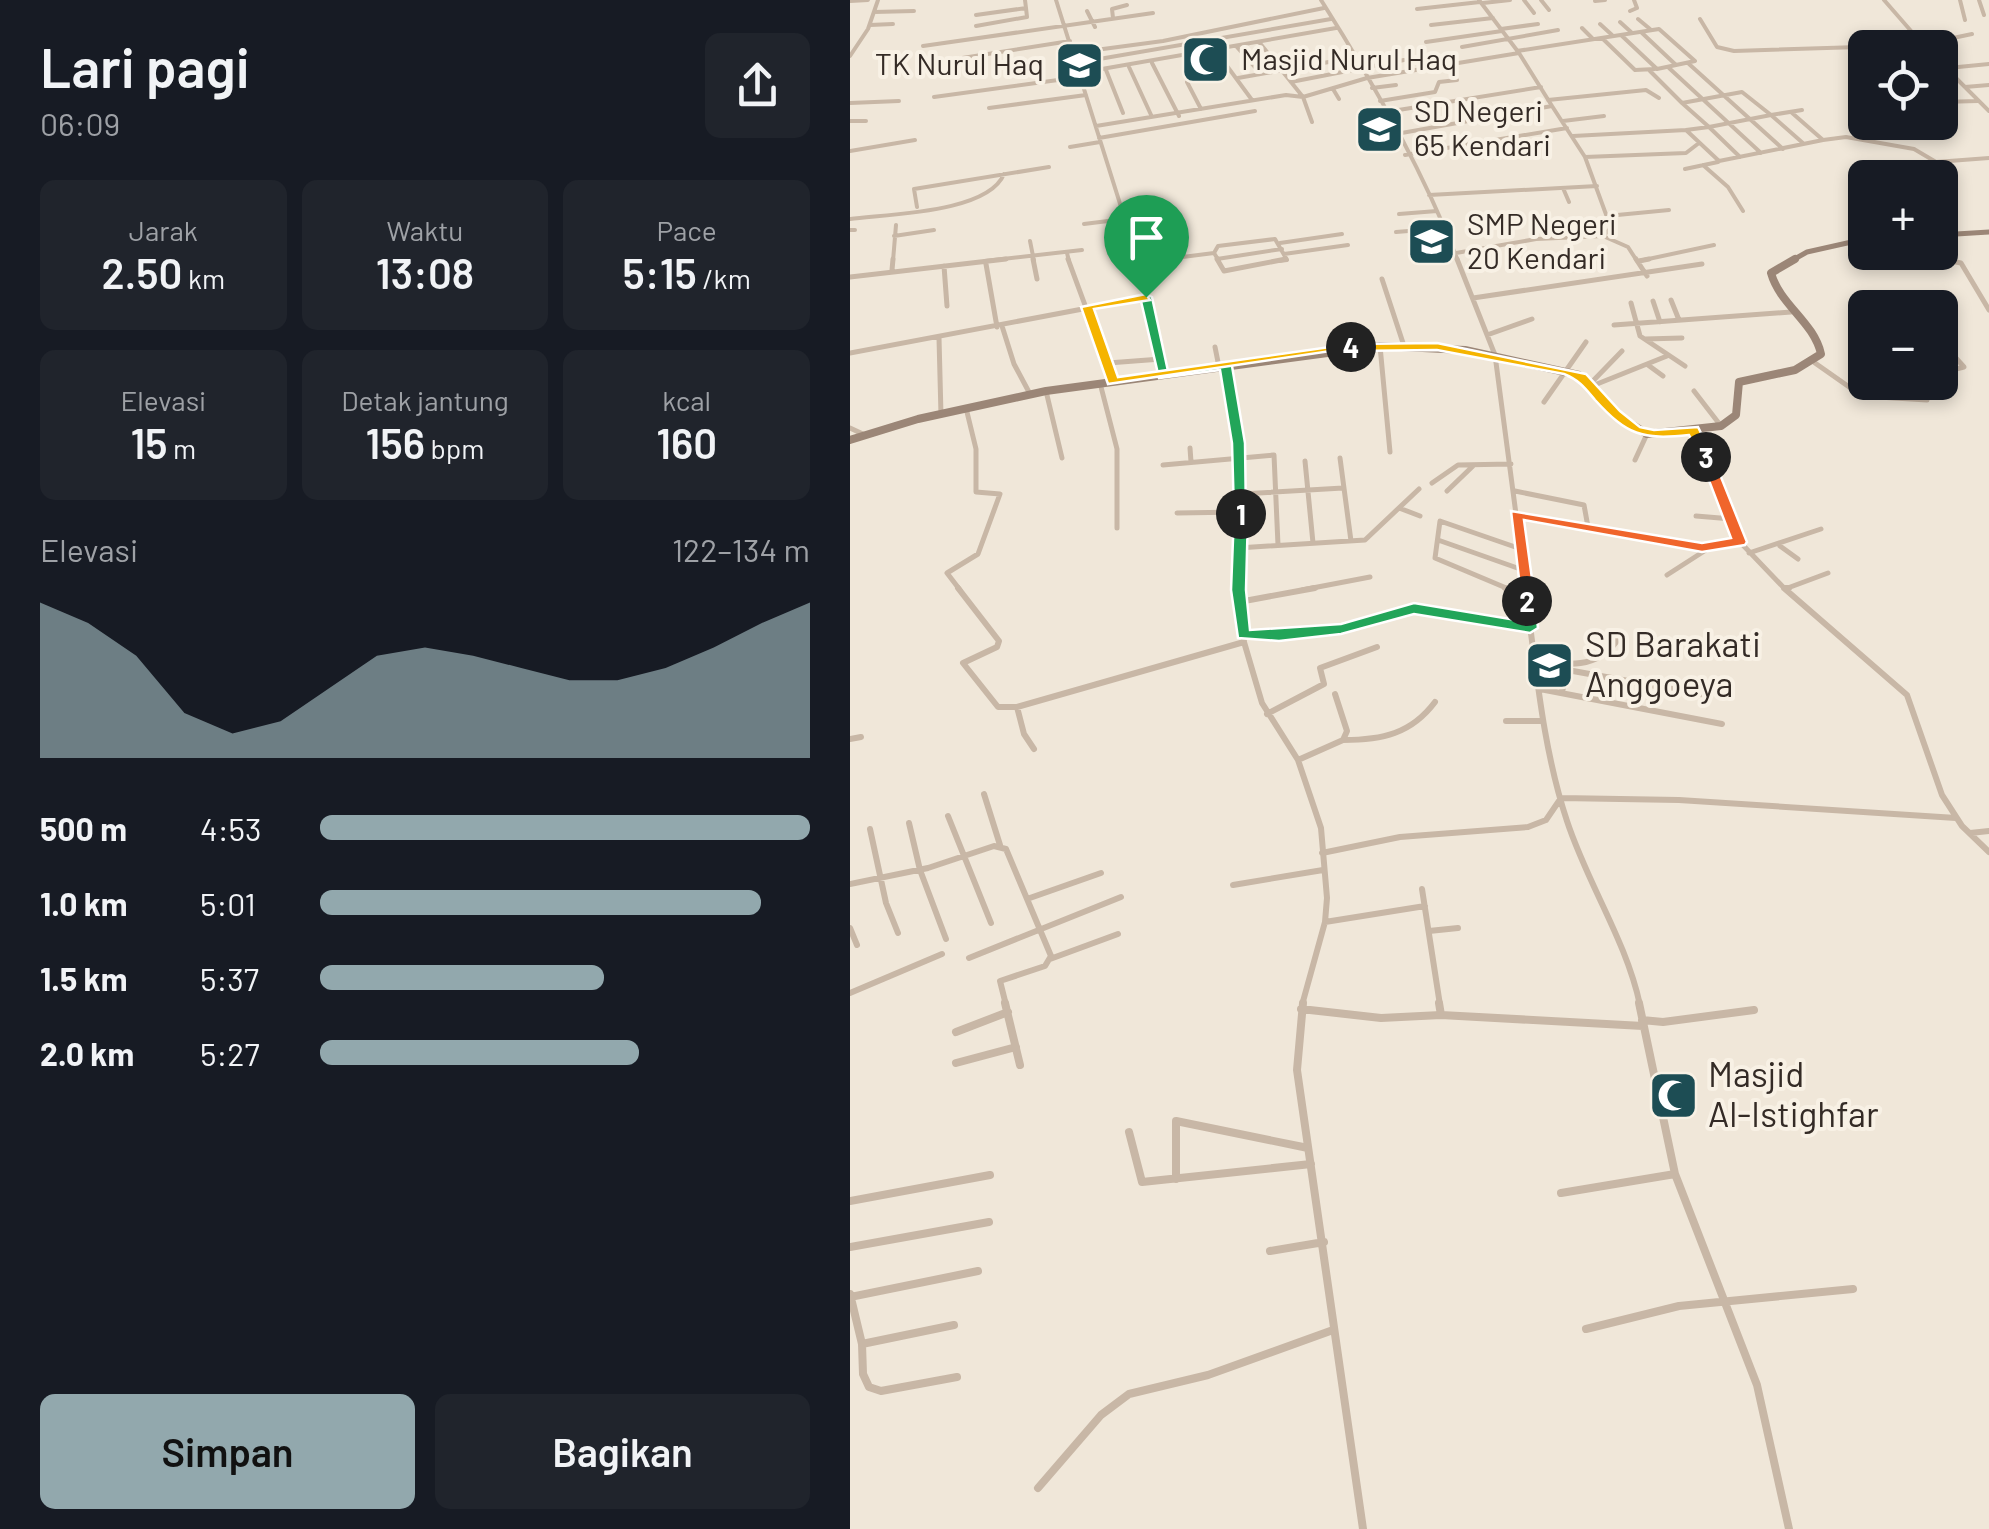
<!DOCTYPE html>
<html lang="id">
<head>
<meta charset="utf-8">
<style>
  :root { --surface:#171b24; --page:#20242c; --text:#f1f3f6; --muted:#9ea1a6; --accent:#92a8ad }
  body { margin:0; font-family:Barlow,sans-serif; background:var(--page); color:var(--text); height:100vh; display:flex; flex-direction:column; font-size:38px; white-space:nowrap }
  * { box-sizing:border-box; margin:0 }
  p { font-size:32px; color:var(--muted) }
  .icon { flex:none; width:55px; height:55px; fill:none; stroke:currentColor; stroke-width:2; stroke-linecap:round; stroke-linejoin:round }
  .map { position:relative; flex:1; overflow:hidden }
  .side { display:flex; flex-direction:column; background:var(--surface); width:850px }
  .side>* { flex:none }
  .controls { position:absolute; left:998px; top:30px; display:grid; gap:20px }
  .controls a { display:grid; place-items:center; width:110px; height:110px; border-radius:15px; background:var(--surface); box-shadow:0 5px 15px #0003; font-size:50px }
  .pin { position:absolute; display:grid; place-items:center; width:85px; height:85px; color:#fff; margin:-102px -42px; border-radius:50% 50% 50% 0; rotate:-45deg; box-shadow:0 0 10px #0007 }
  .pin .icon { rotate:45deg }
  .km { position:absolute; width:50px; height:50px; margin:-25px; border-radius:50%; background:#222; color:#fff; font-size:28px; line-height:50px; text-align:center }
  .round { display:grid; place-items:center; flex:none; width:105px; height:105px; border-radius:15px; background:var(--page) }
  .summary { display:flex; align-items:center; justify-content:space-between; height:170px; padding:0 40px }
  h1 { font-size:55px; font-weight:600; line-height:75px }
  .stats { display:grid; grid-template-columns:repeat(3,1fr); gap:15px; height:170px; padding:10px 40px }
  .stats div { display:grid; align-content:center; border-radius:15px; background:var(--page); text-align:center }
  .stats b { font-size:42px; font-weight:600 }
  .stats small { font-size:28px; font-weight:400 }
  .stats p { font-size:28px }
  .chart { height:280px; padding:20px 40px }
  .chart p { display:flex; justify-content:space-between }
  .chart svg { width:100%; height:180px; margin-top:10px; fill:var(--accent); opacity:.7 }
  .primary-button { display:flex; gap:20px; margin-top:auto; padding:20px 40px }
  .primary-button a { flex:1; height:115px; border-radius:15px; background:var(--accent); color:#111; font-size:40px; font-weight:600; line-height:115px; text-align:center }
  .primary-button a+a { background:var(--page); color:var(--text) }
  ul { padding:0 40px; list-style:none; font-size:32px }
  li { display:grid; grid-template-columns:160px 120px 1fr; align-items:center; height:75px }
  li i { height:25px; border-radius:12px; background:var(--accent) }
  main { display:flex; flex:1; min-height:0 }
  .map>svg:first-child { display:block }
</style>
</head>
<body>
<main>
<section class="side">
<div class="summary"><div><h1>Lari pagi</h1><p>06:09</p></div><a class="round"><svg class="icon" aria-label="share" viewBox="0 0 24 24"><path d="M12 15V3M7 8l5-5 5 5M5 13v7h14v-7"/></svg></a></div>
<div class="stats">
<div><p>Jarak</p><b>2.50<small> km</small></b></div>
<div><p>Waktu</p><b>13:08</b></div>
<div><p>Pace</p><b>5:15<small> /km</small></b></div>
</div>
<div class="stats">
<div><p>Elevasi</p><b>15<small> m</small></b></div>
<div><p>Detak jantung</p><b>156<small> bpm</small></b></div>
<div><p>kcal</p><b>160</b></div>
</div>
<div class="chart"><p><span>Elevasi</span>122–134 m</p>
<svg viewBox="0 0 160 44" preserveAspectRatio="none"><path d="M0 44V6L10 11L20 19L30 33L40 38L50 35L60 27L70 19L80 17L90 19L100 22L110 25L120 25L130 22L140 17L150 11L160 6V44z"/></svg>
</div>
<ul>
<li><b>500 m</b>4:53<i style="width:100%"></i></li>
<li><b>1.0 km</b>5:01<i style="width:90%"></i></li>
<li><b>1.5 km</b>5:37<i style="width:58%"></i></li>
<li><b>2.0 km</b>5:27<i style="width:65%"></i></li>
</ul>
<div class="primary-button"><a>Simpan</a><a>Bagikan</a></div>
</section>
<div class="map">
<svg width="1139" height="1529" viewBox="0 0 1139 1529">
  <rect width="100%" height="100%" fill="#f0e7d9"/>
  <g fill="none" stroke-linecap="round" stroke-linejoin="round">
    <path stroke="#c8b7a6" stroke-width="4" d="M206,0L288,261
      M471,0C523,82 573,170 608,261
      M674,0L684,13
      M691,0L699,10
      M1034,0L1075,47
      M1110,0L1115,20
      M1129,0L1134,15
      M0,1L18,0
      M745,1L755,0
      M633,3L660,0
      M567,9L630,2
      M237,11L245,27
      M780,11L787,8L784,0
      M24,12L64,11
      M126,15L176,8L175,0
      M263,18L262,9L277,5
      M788,19L800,29
      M850,19L867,47L884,51L1074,45
      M770,22L781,32
      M750,24L762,35
      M20,25L43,24
      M581,25L643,18
      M126,26L177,17L176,8
      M732,28L742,38
      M651,29L688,24
      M791,32L826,65
      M752,38L785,70L805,69
      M409,42L453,97L517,78L669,53L629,0
      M576,42L652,31
      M73,46L303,13
      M386,46L411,74
      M612,47L708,30
      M1086,48L1103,45V38L1122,34
      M366,51L402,100
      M667,51L809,29L845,61L807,69L771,35
      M223,53L313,41L474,8
      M0,56L18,29L28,0
      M1090,62L1139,111
      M226,63L481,19
      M302,63L329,116
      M74,64L220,41
      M839,64L933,149
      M279,67L302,117
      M819,68L911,153
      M1098,68L1139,64
      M256,70L273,113
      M800,71L832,103
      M229,73L486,28
      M388,78L507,57
      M337,82L351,109
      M441,82L554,60
      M1115,87L1139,85
      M522,88L546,85
      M483,89L489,99
      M892,92L921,115L859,127L832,103Z
      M84,97L230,77
      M698,100L796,90L809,98
      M530,101L585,92L589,82L607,80
      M1090,102L1128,101
      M0,103L49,101
      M139,108L236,95
      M952,110L921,115L954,144
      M536,112L691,87
      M0,121H16
      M713,121L754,116
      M246,126L436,95L453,97L462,122
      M546,134L702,106L669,53
      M723,136L836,130
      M249,138L405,111
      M973,140L996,137L1064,149L1086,162L1139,158
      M220,147L250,142
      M0,151L65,140
      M555,155L717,128
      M735,157L836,153L849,143
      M890,157L859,127L836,130L869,161L973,140L941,112
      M853,165L878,187L893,211
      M835,169L868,162
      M713,188L719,202
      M579,195L747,186
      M67,207L64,189L199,167
      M549,214L587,211
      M757,216L819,210
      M0,219C38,214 138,213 154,174
      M234,224L274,219
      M0,230H5
      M546,232L596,228
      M44,236L84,230
      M753,236L778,247L787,261
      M180,241L184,261
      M430,243L492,234
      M1086,252L1090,259L1102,261
      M217,253L219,261
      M364,253L369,261
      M364,253L368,246L425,239L437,260L429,261
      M606,253L686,239L753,236L761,228L735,157L702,106
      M434,254L498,245
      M367,259L432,249
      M43,261L46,225
      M135,261L232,250
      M301,261L364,253
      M789,261L864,245"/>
    <path stroke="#c8b7a6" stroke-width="5" d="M183,259L187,279
      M218,259L263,381
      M367,259L374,271L436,259
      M607,259L645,355L676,590
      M786,259L797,276
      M1090,259L1111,263L1139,310
      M789,261L799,259
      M289,263L320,259
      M136,264L147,327
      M94,266L97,306
      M42,270L43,259
      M0,277L156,259
      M532,279L554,346
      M296,297L313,375
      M623,298L852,264
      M821,300L829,320
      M803,301L810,322
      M781,303L790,336L835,366
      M764,325L941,312
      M152,326L164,364L180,394
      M637,335L682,319
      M89,338L91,415
      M795,339L832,338
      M530,346L540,452
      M365,347L369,367
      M0,353L296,297L288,259
      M258,363L311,359
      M965,363L1012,396L1077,400L1071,382
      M798,365L813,376
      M376,366L392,477L389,590
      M1090,373L1114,367L1096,347
      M250,383L267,449V528
      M740,384L772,351
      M742,386L817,356
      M196,391L212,458
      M844,391L871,426
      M694,402L736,342
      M0,428L15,435
      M340,448L341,462
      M490,458L501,541
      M785,460L797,434
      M455,461L463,543
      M313,465L424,455L428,545
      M582,483L608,465L661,464
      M597,491L624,465
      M665,491L734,505L738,527
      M392,494L493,488
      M549,508L570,516
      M327,513L391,512
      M666,515L853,548L890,542L871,486L843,430
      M846,516L882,519
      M588,540L673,570
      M890,542L935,589L978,573
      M930,546L948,559
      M388,548L515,540L569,489
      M899,553L971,529
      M817,575L859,548
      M110,590L97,573L128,554L150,494L126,492V449L116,408
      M452,590L520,577
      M661,590L585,558L590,521L671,549"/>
    <path stroke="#c8b7a6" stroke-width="6" d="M108,588L149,641L147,647L113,663L148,707H167L394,642
      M389,588L394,642L412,703L448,760L471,828L477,898L475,922L452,1005
      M655,588L677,597
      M675,588C686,665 692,746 717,821C738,885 776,940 790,1005
      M934,588H939
      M935,589L1057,695L1092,795L1112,826L1139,852
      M389,602L465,588
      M393,635L429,636L491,629L564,609L681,627
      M686,661C717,665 746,669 766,642L764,633
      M690,689L872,724
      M712,692L716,674L723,671L850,694
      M167,707L174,734L184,749
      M417,714L474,684L470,668L527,647
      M656,721H693
      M0,739L11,737
      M493,740C532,740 561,734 585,702
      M448,760L493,740L497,731L485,694
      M134,794L150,845
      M98,816L141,923
      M59,823L70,870L96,939
      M20,829L36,903L48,933
      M1120,833L1139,831
      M472,853L550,837L678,827L696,820L711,798L829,800L1106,818
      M0,884L78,868L144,846L156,849L201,956L195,966L150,981L156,1005
      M383,885L473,870
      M572,889L590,1005
      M177,899L251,873
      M475,922L575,906
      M0,928L7,945
      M579,931L608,928
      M119,958L271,897
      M200,959L268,934
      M0,993L92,954"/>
    <path stroke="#c8b7a6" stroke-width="8" d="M155,1003L170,1065
      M453,1003L447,1070L513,1529
      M589,1003L591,1015
      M789,1003L825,1174L907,1385L939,1529
      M451,1009L531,1018L591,1015L793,1026
      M792,1020L813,1022L904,1010
      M106,1032L158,1012
      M106,1063L166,1047
      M279,1132L292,1182L461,1164
      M326,1179V1121L458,1148
      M711,1193L825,1174
      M0,1201L140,1175
      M0,1247L139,1222
      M420,1251L474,1242
      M0,1294L12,1344L13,1374L19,1387L31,1391L107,1377
      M0,1297L128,1271
      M736,1329L829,1306L1003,1289
      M12,1344L104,1325
      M188,1488L251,1415L279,1394L358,1375L483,1330"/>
    <path stroke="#9b8677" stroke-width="5" d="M1090,235L1139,232
      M941,261L957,252L1015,239"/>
    <path stroke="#9b8677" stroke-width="8" d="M0,440L68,419L196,391L530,346L615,350L729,375L765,414L797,434L871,426L886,415L889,382L945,370L971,354C964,322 930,305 921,273L945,259"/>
  </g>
  <path fill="#22a559" stroke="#fff" stroke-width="2.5" d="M296,294L302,297L318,371L376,362L382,366L395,443L396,517L384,514L382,443L370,370L309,378L290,297Z"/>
  <path fill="#22a559" stroke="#fff" stroke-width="2.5" d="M391,509L398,514L396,590L400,630L491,624L564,603L672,621L670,601L677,596L685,601L688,628L680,633L564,614L491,634L429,641L388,638L381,590L384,514Z"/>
  <path fill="#f0652b" stroke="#fff" stroke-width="2.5" d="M856,453L863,457L897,542L895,545L852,552L674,520L685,601L672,604L661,511L852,543L881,538L850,457Z"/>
  <path fill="#f5b400" stroke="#fff" stroke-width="2.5" d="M587,343L736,374L770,411L790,427L804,430L848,427L863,457L852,460L839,435C792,440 777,435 745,400C735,388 729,380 714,374L587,350L501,351L495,347L501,344Z"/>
  <path fill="#f5b400" stroke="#fff" stroke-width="2.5" d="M296,294L300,300L244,309L268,377L501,344L508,347L258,384L231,307Z"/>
  <defs>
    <symbol id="mosque-square" viewBox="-11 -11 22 22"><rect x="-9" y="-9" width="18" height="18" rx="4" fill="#1d4d54" stroke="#f8f1e5"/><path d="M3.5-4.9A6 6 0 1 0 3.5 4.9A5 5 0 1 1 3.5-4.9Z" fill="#fff"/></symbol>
    <symbol id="school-square" viewBox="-11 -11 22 22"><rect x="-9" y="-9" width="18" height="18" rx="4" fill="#1d4d54" stroke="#f8f1e5"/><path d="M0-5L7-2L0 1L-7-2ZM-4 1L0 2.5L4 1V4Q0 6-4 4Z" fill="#fff"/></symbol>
  </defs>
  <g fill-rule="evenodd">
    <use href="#mosque-square" x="328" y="32" width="55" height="55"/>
    <use href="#school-square" x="202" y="38" width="55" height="55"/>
    <use href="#school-square" x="502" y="102" width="55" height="55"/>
    <use href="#school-square" x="554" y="214" width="55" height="55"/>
    <use href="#school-square" x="672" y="638" width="55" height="55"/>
    <use href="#mosque-square" x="796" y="1068" width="55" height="55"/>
  </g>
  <g text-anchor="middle" stroke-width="8" stroke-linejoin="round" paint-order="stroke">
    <g font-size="30" fill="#342b26" stroke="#f8f1e5" text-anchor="start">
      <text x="391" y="70">Masjid Nurul Haq</text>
      <text x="194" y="75" text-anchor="end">TK Nurul Haq</text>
      <text x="564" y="122">SD Negeri<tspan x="564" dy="34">65 Kendari</tspan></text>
      <text x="617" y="235">SMP Negeri<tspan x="617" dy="34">20 Kendari</tspan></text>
    </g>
    <g font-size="35" fill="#342b26" stroke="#f8f1e5" text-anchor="start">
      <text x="735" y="657">SD Barakati<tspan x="735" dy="40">Anggoeya</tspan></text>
      <text x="858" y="1087">Masjid<tspan x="858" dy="40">Al-Istighfar</tspan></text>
    </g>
  </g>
</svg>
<div class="controls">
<a><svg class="icon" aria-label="locate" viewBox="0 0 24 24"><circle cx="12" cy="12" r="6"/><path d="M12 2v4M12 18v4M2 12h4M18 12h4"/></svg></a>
<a>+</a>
<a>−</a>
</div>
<div class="pin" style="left:296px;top:297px;background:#1e9e55"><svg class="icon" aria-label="arrive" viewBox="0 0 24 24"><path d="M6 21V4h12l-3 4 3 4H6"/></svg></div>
<b class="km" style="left:391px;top:514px">1</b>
<b class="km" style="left:677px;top:601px">2</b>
<b class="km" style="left:856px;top:457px">3</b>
<b class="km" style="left:501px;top:347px">4</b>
</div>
</main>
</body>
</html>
